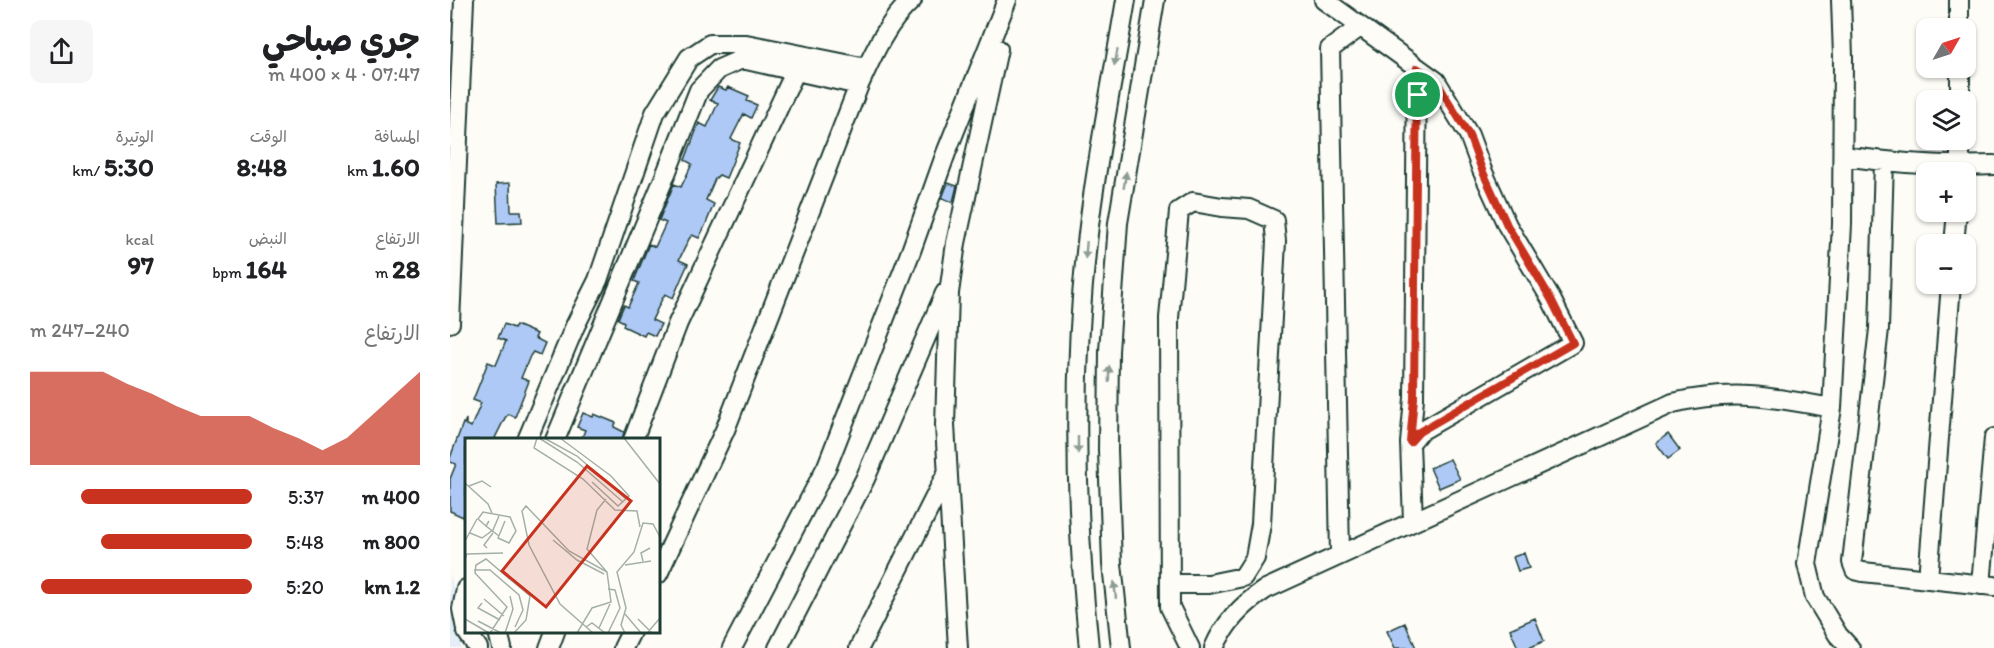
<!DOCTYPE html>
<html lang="ar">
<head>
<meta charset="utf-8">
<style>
  :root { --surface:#fff; --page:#f6f6f6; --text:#202124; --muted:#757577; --accent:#c8321e }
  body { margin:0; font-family:Itim,"Playpen Sans Arabic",sans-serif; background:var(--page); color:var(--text); direction:rtl; height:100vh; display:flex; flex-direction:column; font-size:22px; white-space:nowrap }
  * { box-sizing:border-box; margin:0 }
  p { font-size:20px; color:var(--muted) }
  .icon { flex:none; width:33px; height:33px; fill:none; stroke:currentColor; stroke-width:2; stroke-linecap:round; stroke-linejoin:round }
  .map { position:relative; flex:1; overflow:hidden; direction:ltr }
  .details { display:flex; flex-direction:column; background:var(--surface); width:450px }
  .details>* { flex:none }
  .needle { width:39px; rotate:51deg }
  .buttons { position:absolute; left:1466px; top:18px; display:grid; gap:12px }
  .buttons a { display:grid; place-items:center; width:60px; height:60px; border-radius:12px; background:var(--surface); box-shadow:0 2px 4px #0004; font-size:30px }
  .pin { position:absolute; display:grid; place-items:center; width:51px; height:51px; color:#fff; margin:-26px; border:3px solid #fff; border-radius:50%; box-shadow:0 2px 6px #0007 }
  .round { display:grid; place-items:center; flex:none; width:63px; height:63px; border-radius:12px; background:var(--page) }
  .head { display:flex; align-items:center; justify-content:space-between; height:102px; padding:0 30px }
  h1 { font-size:33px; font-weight:700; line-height:45px }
  .metrics { display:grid; grid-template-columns:repeat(3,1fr); gap:9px; height:102px; padding:6px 30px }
  .metrics div { display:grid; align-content:center }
  .metrics b { font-size:26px; font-weight:700 }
  .metrics small { font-size:16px; font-weight:400 }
  .metrics p { font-size:16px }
  .chart { height:168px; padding:12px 30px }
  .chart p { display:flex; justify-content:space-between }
  .chart svg { width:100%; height:108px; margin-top:6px; fill:var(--accent); opacity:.7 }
  ul { padding:0 30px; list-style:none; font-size:20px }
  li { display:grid; grid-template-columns:96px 72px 1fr; align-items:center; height:45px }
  li i { height:15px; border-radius:8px; background:var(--accent) }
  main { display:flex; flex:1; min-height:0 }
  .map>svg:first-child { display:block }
</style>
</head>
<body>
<main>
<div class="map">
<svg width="1544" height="648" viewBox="0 0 1544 648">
  <rect width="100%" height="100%" fill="#fdfcf7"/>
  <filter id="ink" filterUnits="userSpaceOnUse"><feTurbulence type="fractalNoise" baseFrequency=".0167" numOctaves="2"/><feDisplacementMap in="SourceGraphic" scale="12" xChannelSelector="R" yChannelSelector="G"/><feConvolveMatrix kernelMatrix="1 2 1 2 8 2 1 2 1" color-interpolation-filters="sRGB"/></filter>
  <g filter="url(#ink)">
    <path fill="#e5edf7" d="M0,575L12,621L11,648H0Z"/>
    <path fill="#aec9f6" stroke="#1f3d34" stroke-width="1.5" d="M268,87L276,90L278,87L299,96L297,101L307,105L301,118L294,114L291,119L281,139L290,143L281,166L276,178L269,175L265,179L256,200L264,204L255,226L249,238L242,235L239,239L229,260L238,264L232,277L223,298L215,294L212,299L202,320L211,324L205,336L196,332L194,336L173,326L174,322L168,319L174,305L178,307L189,283L184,281L199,244L205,247L216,223L209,220L224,184L231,187L242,164L235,160L249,123L257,127L268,103L260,100Z
      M60,183L61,211H71L72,222L48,223L46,184Z
      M498,183L507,186L503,202L492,198Z
      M54,324L64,328L66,325L87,334L85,338L95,343L90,355L83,352L80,356L71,378L79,381L65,417L58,414L55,418L45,438L48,440H16V508L13,517L0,511V479L6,464L0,462V458L13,423L14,424L16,419V425L21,427L31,403L23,400L38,362L46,365L56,341L48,338Z
      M133,413L143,417L144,414L166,423L164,427L174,432L172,440H131L135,430L127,427Z
      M1218,434L1230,450L1218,459L1206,443Z
      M1000,459L1010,479L989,488L980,468Z
      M1074,553L1079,568L1068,571L1063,557Z
      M1085,618L1094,641L1079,648H1068L1060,629Z
      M955,623L966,648H945L937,631Z"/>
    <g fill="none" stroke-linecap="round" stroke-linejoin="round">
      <defs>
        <path id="minor" d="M874,0L986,81L1019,135L1032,170L1057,225L1101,299L1123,343L969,432L960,443
          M1391,0L1393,57L1392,224L1382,408L1357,564L1365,597L1388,635L1400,648
          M1509,0V28
          M1510,68V100
          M1393,156C1443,163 1493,167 1544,165
          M1434,161L1429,329L1402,562L1405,570L1413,572L1544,586
          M1510,172V140
          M1504,244L1507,212
          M0,323L14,0
          M77,440L125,326L148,280L205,113L239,58L260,44H296L416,68
          M105,440L213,181L249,90L269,69L292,59L409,85
          M183,440L228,323L346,70
          M963,521L960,443L964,398L967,68
          M890,554L880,49L910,27
          M208,574L275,430L409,85C422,56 437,22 462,0
          M1478,579L1501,284
          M720,584H759L793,577L805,558L811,524L826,241L824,220L799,209L772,207L743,202L729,211L719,318L720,607L740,648
          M1531,585L1544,438
          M16,589L12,609L16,629
          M17,632L28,648
          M48,632L52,648
          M99,648L105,632
          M173,648L181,632
          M282,648L377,466L461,251L496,153L557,0
          M328,648L415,479L495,293
          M409,648L497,473
          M508,648L495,425L499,293L506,243L548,49
          M639,648C625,511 622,371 638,234C647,156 663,78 676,0
          M671,648L662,564L658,450L659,351L668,223L705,0
          M764,648C775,622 793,604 816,589L1223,403C1284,389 1322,397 1382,408"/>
      </defs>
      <use href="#minor" stroke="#1f3d34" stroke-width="22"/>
      <use href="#minor" stroke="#fdfcf7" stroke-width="18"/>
    </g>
    <defs><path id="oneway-solid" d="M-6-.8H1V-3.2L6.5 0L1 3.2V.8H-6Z" transform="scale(1.5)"/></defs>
    <g fill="#8e9c96">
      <use href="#oneway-solid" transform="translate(666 58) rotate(100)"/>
      <use href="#oneway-solid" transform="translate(675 180) rotate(-81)"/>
      <use href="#oneway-solid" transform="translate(636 250) rotate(95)"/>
      <use href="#oneway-solid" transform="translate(659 374) rotate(-89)"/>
      <use href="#oneway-solid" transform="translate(628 445) rotate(90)"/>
      <use href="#oneway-solid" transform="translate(665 590) rotate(-96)"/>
    </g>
  </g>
  <g fill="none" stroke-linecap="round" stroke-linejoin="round" filter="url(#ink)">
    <defs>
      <path id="route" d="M967,68L986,81L1019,135L1032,170L1057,225L1101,299L1123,343L969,432L960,442L964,398Z"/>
    </defs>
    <use href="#route" stroke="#fff" stroke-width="12"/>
    <use href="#route" stroke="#c8321e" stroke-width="8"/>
  </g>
  <g transform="translate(15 438)">
    <rect width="195" height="195" fill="#fdfcf7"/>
    <path fill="none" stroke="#a4b0a9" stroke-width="1.5" d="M72,0L69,10L118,41L150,72L172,73L175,89M74,0L112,24L158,64M79,0L112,18L161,61M95,0L146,38L164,58L153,68L127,44M159,0L195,46M0,45L23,66L27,75M4,48L17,43L26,49M24,83L21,88L34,98M21,88L13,81L18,74L45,79L51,93L44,105L33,100L40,83M5,95L17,100L28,92L34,78M88,102L112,122L139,136M0,103L12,81M22,110L19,107L28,95M0,121L2,116L38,115M178,123L176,115L185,110M160,127L186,123M9,132H25L54,157L58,172L50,189M143,151L150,152L155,170L143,195M19,161L39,178M17,165L13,170L35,182M160,176L176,195M0,181L24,195M173,181L187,195M13,183L36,195M121,189L127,185L140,195M134,190L145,166M183,194L195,180M25,195L42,169L10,135L11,127L21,121L65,158L61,182L49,195M40,195L48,171L45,158M112,195L127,170L146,164L142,134L122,111L132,72L141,61M128,195L95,166L64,107L57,73L61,68L104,113L142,134M160,195L156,187L161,170L152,134L169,114L178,85L188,86L195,99"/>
    <path fill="#c8321e" fill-opacity="0.15" stroke="#c8321e" stroke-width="3" d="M122,28L166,63L81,169L37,133Z"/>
    <rect width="195" height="195" fill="none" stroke="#1f3d34" stroke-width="3"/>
  </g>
</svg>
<div class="buttons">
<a><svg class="needle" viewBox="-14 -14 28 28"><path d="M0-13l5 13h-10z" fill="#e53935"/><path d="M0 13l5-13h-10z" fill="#757577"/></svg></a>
<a><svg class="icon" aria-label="layers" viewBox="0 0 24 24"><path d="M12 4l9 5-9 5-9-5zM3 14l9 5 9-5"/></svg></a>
<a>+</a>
<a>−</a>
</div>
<div class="pin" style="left:968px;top:95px;background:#1e9e55"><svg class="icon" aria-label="arrive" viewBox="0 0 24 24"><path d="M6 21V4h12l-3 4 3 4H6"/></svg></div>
</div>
<section class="details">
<div class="head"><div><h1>جري صباحي</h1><p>07:47 · 4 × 400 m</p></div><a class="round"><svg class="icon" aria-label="share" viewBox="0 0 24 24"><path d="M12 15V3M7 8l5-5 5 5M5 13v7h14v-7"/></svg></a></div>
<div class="metrics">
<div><p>المسافة</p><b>1.60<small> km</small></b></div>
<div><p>الوقت</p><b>8:48</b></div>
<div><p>الوتيرة</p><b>5:30<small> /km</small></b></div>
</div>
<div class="metrics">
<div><p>الارتفاع</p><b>28<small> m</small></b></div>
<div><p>النبض</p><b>164<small> bpm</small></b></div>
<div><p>kcal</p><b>97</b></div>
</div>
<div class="chart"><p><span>الارتفاع</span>240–247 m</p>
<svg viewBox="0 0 160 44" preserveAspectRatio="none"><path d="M0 44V6L10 6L20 6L30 6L40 11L50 15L60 20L70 24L80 24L90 24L100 29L110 33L120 38L130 33L140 24L150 15L160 6V44z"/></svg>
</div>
<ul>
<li><b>400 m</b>5:37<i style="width:77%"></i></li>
<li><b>800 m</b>5:48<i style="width:68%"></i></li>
<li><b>1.2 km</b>5:20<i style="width:95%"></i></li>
</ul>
</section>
</main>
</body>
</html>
